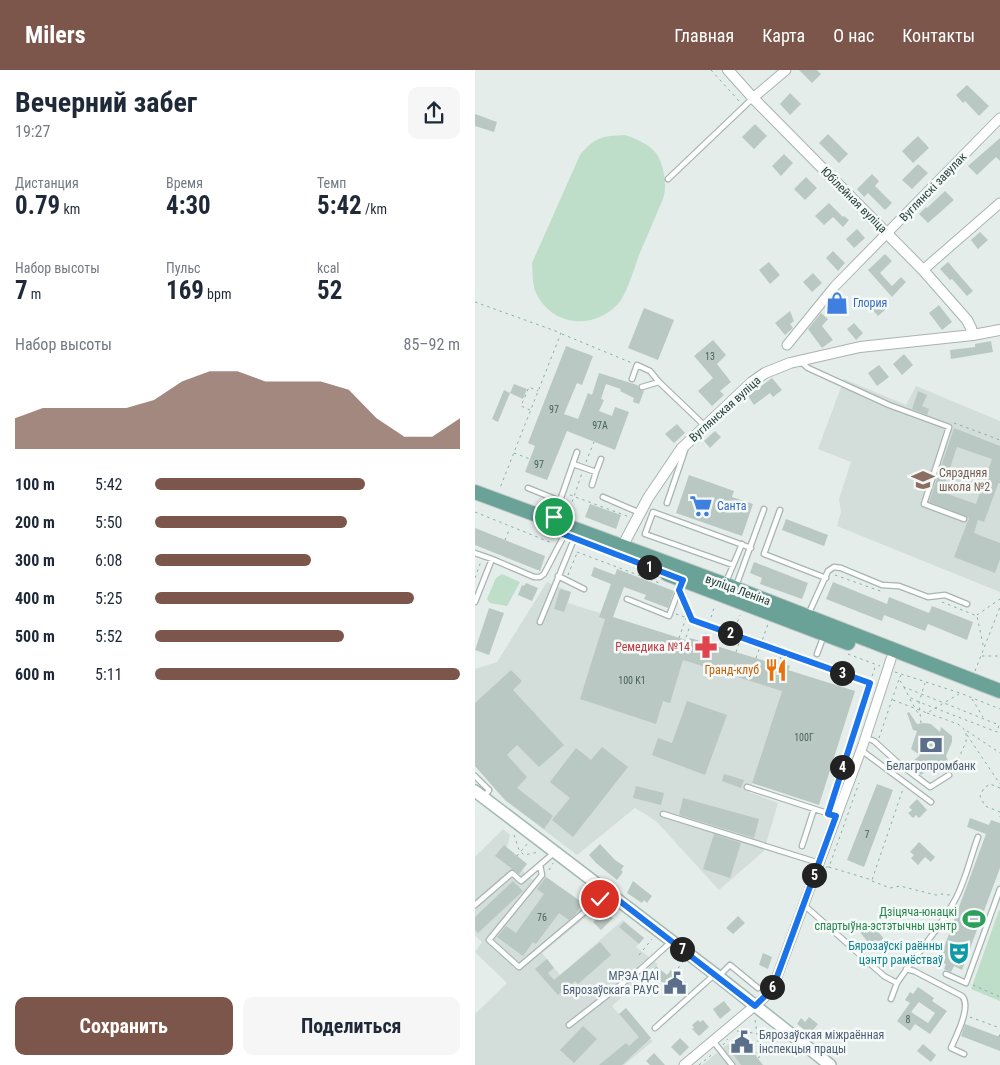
<!DOCTYPE html>
<html lang="ru">
<head>
<meta charset="utf-8">
<style>
  :root { --surface:#fff; --page:#f6f6f7; --text:#1f2937; --muted:#747a83; --accent:#7c564a }
  body { margin:0; font-family:"Roboto Condensed",sans-serif; background:var(--page); color:var(--text); height:100vh; display:flex; flex-direction:column; font-size:19px; white-space:nowrap }
  * { box-sizing:border-box; margin:0 }
  p { font-size:16px; color:var(--muted) }
  .icon { flex:none; width:28px; height:28px; fill:none; stroke:currentColor; stroke-width:2; stroke-linecap:round; stroke-linejoin:round }
  .map { position:relative; flex:1; overflow:hidden }
  .details { display:flex; flex-direction:column; background:var(--surface); width:475px }
  .details>* { flex:none }
  .pin { position:absolute; display:grid; place-items:center; width:42px; height:42px; color:#fff; margin:-21px; border:2px solid #fff; border-radius:50%; box-shadow:0 1px 5px #0007 }
  .km { position:absolute; width:25px; height:25px; margin:-12px; border-radius:50%; background:#222; color:#fff; font-size:14px; line-height:25px; text-align:center }
  .round { display:grid; place-items:center; flex:none; width:52px; height:52px; border-radius:10px; background:var(--page) }
  .overview { display:flex; align-items:center; justify-content:space-between; height:85px; padding:0 15px }
  h1 { font-size:28px; font-weight:700; line-height:38px }
  .figures { display:grid; grid-template-columns:repeat(3,1fr); gap:8px; height:85px; padding:5px 15px }
  .figures div { display:grid; align-content:center }
  .figures b { font-size:25px; font-weight:700 }
  .figures small { font-size:14px; font-weight:400 }
  .figures p { font-size:14px }
  .chart { height:140px; padding:10px 15px }
  .chart p { display:flex; justify-content:space-between }
  .chart svg { width:100%; height:90px; margin-top:5px; fill:var(--accent); opacity:.7 }
  .action { display:flex; gap:10px; margin-top:auto; padding:10px 15px }
  .action a { flex:1; height:58px; border-radius:10px; background:var(--accent); color:#fff; font-size:20px; font-weight:700; line-height:58px; text-align:center }
  .action a+a { background:var(--page); color:var(--text) }
  ul { padding:0 15px; list-style:none; font-size:16px }
  li { display:grid; grid-template-columns:80px 60px 1fr; align-items:center; height:38px }
  li i { height:12px; border-radius:6px; background:var(--accent) }
  header { display:flex; align-items:center; gap:30px; box-sizing:border-box; height:70px; padding:0 25px; background:var(--accent); color:#fff }
  header strong { font-size:24px }
  nav { display:flex; gap:28px; margin-inline-start:auto; font-size:18px }
  main { display:flex; flex:1; min-height:0 }
  .map>svg:first-child { display:block }
</style>
</head>
<body>
<header>
<strong>Milers</strong>
<nav><a>Главная</a><a>Карта</a><a>О нас</a><a>Контакты</a></nav>
</header>
<main>
<section class="details">
<div class="overview"><div><h1>Вечерний забег</h1><p>19:27</p></div><a class="round"><svg class="icon" aria-label="share" viewBox="0 0 24 24"><path d="M12 15V3M7 8l5-5 5 5M5 13v7h14v-7"/></svg></a></div>
<div class="figures">
<div><p>Дистанция</p><b>0.79<small> km</small></b></div>
<div><p>Время</p><b>4:30</b></div>
<div><p>Темп</p><b>5:42<small> /km</small></b></div>
</div>
<div class="figures">
<div><p>Набор высоты</p><b>7<small> m</small></b></div>
<div><p>Пульс</p><b>169<small> bpm</small></b></div>
<div><p>kcal</p><b>52</b></div>
</div>
<div class="chart"><p><span>Набор высоты</span>85–92 m</p>
<svg viewBox="0 0 160 44" preserveAspectRatio="none"><path d="M0 44V29L10 24L20 24L30 24L40 24L50 20L60 11L70 6L80 6L90 11L100 11L110 11L120 15L130 29L140 38L150 38L160 29V44z"/></svg>
</div>
<ul>
<li><b>100 m</b>5:42<i style="width:69%"></i></li>
<li><b>200 m</b>5:50<i style="width:63%"></i></li>
<li><b>300 m</b>6:08<i style="width:51%"></i></li>
<li><b>400 m</b>5:25<i style="width:85%"></i></li>
<li><b>500 m</b>5:52<i style="width:62%"></i></li>
<li><b>600 m</b>5:11<i style="width:100%"></i></li>
</ul>
<div class="action"><a>Сохранить</a><a>Поделиться</a></div>
</section>
<div class="map">
<svg width="525" height="995" viewBox="0 0 525 995">
  <rect width="100%" height="100%" fill="#e4edea"/>
  <path fill="#d3ddd9" d="M369,309L431,335L441,316L525,351V522L362,456L366,442L364,429L376,392L343,379Z
    M72,512L96,522L93,533L214,571L215,568L306,596L307,593L315,596L274,722L303,733L289,781L244,820L181,751L160,738L102,785L30,730L0,696V599L22,592Z
    M28,759L35,765L32,778L52,794L47,800L53,806L62,813L69,805L117,842L67,883L85,905L148,850L169,868L161,877L183,894L137,936L157,959L178,971L149,995H0V944L32,913L0,882L7,872L0,865V787Z
    M258,970L261,972L253,978L266,995H227Z"/>
  <path fill="#bedec9" d="M150,65C161,69 172,73 180,82C188,90 192,114 189,125C188,131 184,137 182,143C176,157 170,171 164,185C160,196 151,226 143,234C118,260 78,257 61,223C57,214 58,203 57,193L105,85C120,67 127,66 150,65Z
    M27,504L45,512L32,536L15,533L12,529L21,508Z
    M524,840H525V931L496,919Z"/>
  <path fill="#bac8c3" fill-rule="evenodd" d="M324,0H342L346,4L337,13Z
    M492,15L514,36L504,46L490,31L488,33L481,25Z
    M315,23L326,34L315,45L305,34Z
    M0,44L22,52L19,62L0,56Z
    M280,54L292,66L279,79L267,67Z
    M353,64L373,84L364,93L344,73Z
    M443,66L454,78L438,93L427,81Z
    M525,68V91L521,87L502,105L493,96Z
    M309,84L318,93L306,106L297,96Z
    M443,94L453,103L437,119L427,110Z
    M397,104L404,111L400,116L417,133L410,140L393,123L389,127L382,119Z
    M331,107L342,118L330,130L319,119Z
    M470,121L479,130L453,153L444,144L451,137L452,138Z
    M354,133L368,147L369,146L374,150L368,157L358,147L349,155L340,146Z
    M382,159L390,168L379,178L371,169Z
    M505,162L513,170L503,179L496,170Z
    M358,181L370,193L363,201L351,188Z
    M410,184L417,191L405,203L417,216L426,207L431,212L417,227L393,200Z
    M294,192L305,205L295,214L284,200Z
    M473,192L498,221L492,226L477,209L475,210L465,199Z
    M338,203L347,213L337,222L328,212Z
    M361,225L370,234L363,241L354,233Z
    M404,229L412,238L403,246L395,237Z
    M464,235L477,252L467,260L454,243Z
    M169,238L199,250L183,290L153,278Z
    M315,241L319,251L315,254L318,258L310,265L300,253Z
    M346,243L353,249L347,256L358,270L347,278L333,259Z
    M379,253L388,263L381,270L372,259Z
    M238,270L251,285L242,294L256,312L245,321L249,325L237,336L223,321L238,308L219,286Z
    M516,271L518,282L476,289L475,280L500,277V274Z
    M91,276L118,286L107,315L102,313L89,344L103,349L113,323L117,325L124,303L162,315L165,320L169,321L164,334L158,332L159,328L145,321L146,319L131,314L126,329L129,330L124,341L137,346L140,337L154,342L140,380L92,361L72,410L50,402L60,376L53,373Z
    M429,284L438,295L427,305L418,294Z
    M404,295L414,307L402,316L393,303Z
    M297,308L307,320L298,327L295,323L279,335L273,326Z
    M39,314L52,319L48,329L35,323Z
    M29,320L35,323L23,352L17,349Z
    M443,321L452,325L447,336L454,339L452,345L437,339Z
    M202,354L210,363L199,373L190,364Z
    M479,358L525,376V409L509,452L503,450L499,463L525,473V489L520,503L479,487L494,448L454,432ZM482,377L517,389L501,434L467,422Z
    M240,361L246,367L235,378L229,371Z
    M214,405L259,421L257,427L278,434L267,466L201,443Z
    M115,434L146,445L141,459L110,447Z
    M311,449L353,465L349,476L307,460Z
    M0,458L70,486L65,501L0,475Z
    M279,492L333,513L327,529L285,514L287,508L275,503Z
    M119,497L140,505L142,499L199,521L193,538L169,529L171,525L149,517L138,547L214,571L215,568L306,596L307,594L315,596L313,600L380,621L344,735L277,713L307,621L208,590L195,633L188,631L181,654L105,629L130,549L124,547L136,514L116,506Z
    M358,512L412,534L414,527L454,543L457,536L498,552L492,570L453,554L450,561L409,545L407,551L351,529Z
    M51,513L63,518L57,531L43,525L47,515L49,516Z
    M85,519L96,522L89,542L79,539Z
    M14,538L29,543L14,585L0,580Z
    M36,600L47,611L38,620L89,675L64,697L42,675L32,685L52,707L42,718L78,746L69,759L30,730L0,696V633Z
    M212,631L252,645L230,705L177,685L183,668L197,673Z
    M434,642L442,654L449,653L456,654L465,662L466,657L477,666V672L471,686L473,691L471,698L466,690L446,705L436,693L445,685L436,679L442,661L438,660L432,643Z
    M127,677L153,697L98,767L77,750L95,728L75,712L101,678L116,690Z
    M249,704L269,710L266,718L247,711Z
    M402,714L418,720L389,797L372,790Z
    M161,716L189,723L186,735L158,728Z
    M208,728L284,749L279,768L204,745Z
    M442,729L452,740L444,748L441,745L438,748L433,743L437,740L434,737Z
    M495,748L514,755L516,750L525,753V798L487,900L479,896L476,902L469,899L471,894L464,891L511,764L492,757Z
    M239,764L266,773L255,808L228,799Z
    M444,772L460,787L456,792L450,787L443,795L436,788L439,785L435,782Z
    M125,774L140,790L149,796L146,800L148,802L142,810L121,793L114,785Z
    M29,775L52,794L44,804L20,786Z
    M71,807L108,833L100,845L94,850L84,843L61,874L58,872L48,886L22,867L31,856L41,863L69,824L62,819Z
    M38,811L48,821L3,863L0,860V847Z
    M158,811L177,826L172,833L169,830L167,833L152,823Z
    M130,840L138,848L126,860L118,852Z
    M263,846L270,853L258,864L251,858Z
    M149,852L169,868L164,874L144,857Z
    M396,853L409,869L402,875L399,871L395,875L385,862Z
    M125,872L136,885L103,914L100,911L83,925L60,899L72,889L79,898L73,903L79,910Z
    M288,883L297,887L293,899L284,895Z
    M181,896L192,905L196,900L213,914L203,925L176,903Z
    M443,917L459,928L457,931L472,941L455,964L440,954L435,961L422,951L435,933L430,930L435,922L438,924ZM444,932L460,943L453,953L436,942Z
    M249,931L256,940L245,949L238,939Z
    M151,938L176,968L147,995H124L151,973L154,976L164,967L144,944Z
    M334,947L343,954L335,964L322,954L326,948L330,952Z
    M223,950L225,952L228,950L234,957L224,966L217,959L219,958L217,955Z
    M490,954L525,967V981L486,966Z
    M108,956L122,969L99,993L85,980Z
    M205,968L214,977L205,986L196,977Z
    M267,968L269,970L288,995H266L253,978Z
    M448,974L461,985L456,992L442,981Z
    M179,983L190,995H175L171,991Z"/>
  <g fill="none" stroke-linecap="round" stroke-linejoin="round">
    <defs>
      <path id="service" d="M193,109L278,28
        M326,292L333,298L414,335L474,357L449,434L489,449
        M157,309L162,295L175,301L184,312
        M167,317L184,312L229,355
        M98,394L121,402L126,389
        M117,415L121,402
        M53,418L85,431
        M128,427L165,443
        M192,433L210,380
        M305,440L289,484L351,508
        M75,459L102,382
        M0,483L17,489
        M258,495L170,464L178,442L276,478
        M83,506L109,519
        M251,512L267,474
        M261,516L289,439
        M152,529L194,546L207,511
        M0,532L17,489L59,507H65L69,504L93,458
        M333,545L353,501L359,497L366,498L407,515L424,516L453,527L470,525L492,534
        M65,552L99,469
        M342,584L349,565
        M391,668L399,671L422,692L455,717L474,705
        M386,680L456,732
        M0,706L14,720L10,726
        M272,717L361,746
        M188,744L344,793
        M327,776L339,739
        M65,795L67,805L14,870L44,897L132,823
        M0,835L37,803L46,811L80,782
        M329,835L409,906L422,913C441,884 466,858 482,826C491,808 496,786 503,767
        M431,899L439,901L487,926C497,936 481,966 476,978L489,984
        M471,904L491,913L525,819
        M244,906L255,895L283,918
        M416,929L422,913
        M94,955L166,899L196,872
        M180,958L239,905
        M238,971L257,995"/>
      <path id="minor" d="M278,28L311,0
        M448,200L525,133
        M312,275L360,216L525,48
        M209,995L289,928L300,912L388,675L416,589"/>
      <path id="tertiary" d="M253,0L278,28L448,200L492,250L496,258L498,265
        M147,477L173,428L206,379L277,312L290,303L315,293L385,277L498,265L525,260"/>
      <path id="secondary" d="M0,721L240,904L355,995"/>
      <path id="primary" d="M0,422L249,514L525,621
        M192,504L373,573"/>
    </defs>
    <use href="#service" stroke="#a7b5b2" stroke-width="7"/>
    <use href="#minor" stroke="#a7b5b2" stroke-width="11"/>
    <use href="#tertiary" stroke="#a7b5b2" stroke-width="12"/>
    <use href="#secondary" stroke="#a3b9b3" stroke-width="14"/>
    <use href="#primary" stroke="#c2c9c8" stroke-width="16"/>
    <path stroke="#86b0a6" stroke-width="1" stroke-dasharray="2.5 4" stroke-linecap="butt" d="M236,0L264,31
      M0,232L86,263L25,418
      M87,264L157,293
      M55,340L46,336L54,317L63,321
      M479,353L525,370
      M39,383L55,389
      M111,392L119,372
      M524,412H525
      M95,425L152,446
      M0,442L77,473
      M93,444L107,403
      M30,470L35,458
      M102,482L187,514
      M93,505L102,483
      M360,505L408,522
      M0,508L6,491
      M176,509L180,502
      M207,529L217,550L210,570
      M467,532L502,546L509,579
      M201,544L395,613
      M502,545L525,529
      M258,564L265,545
      M204,568L211,548
      M228,572L240,535
      M261,582L266,567
      M373,584L405,596
      M507,586H525
      M281,588L293,554
      M303,595L308,582
      M500,601L525,537
      M420,602L485,623L525,639
      M426,605L424,609L429,617L524,655L523,658L525,660
      M429,617L434,627L444,632L522,662L523,659
      M435,629L444,645
      M497,629L508,647
      M418,630L452,643L484,624
      M452,643L483,654L491,661V672L482,692
      M446,653L444,632L450,613
      M492,661L525,683
      M492,665L525,714
      M404,668L424,609
      M525,718L515,714L509,718L505,726L510,736L525,742
      M355,736L401,594
      M525,747V746
      M39,765L44,780L49,785L64,782
      M42,786L53,773
      M351,797H354L384,713
      M354,797L397,810L428,719
      M74,800L78,793
      M397,811L415,818L425,816L461,825L466,824L475,825
      M164,885L177,869
      M199,903L208,892
      M498,915L525,927
      M495,947L525,958
      M262,961L303,966
      M265,962L285,986L280,949
      M524,967L525,963
      M248,975L253,969
      M283,988L305,969
      M224,995L239,983"/>
    <use href="#service" stroke="#fff" stroke-width="4.5"/>
    <use href="#minor" stroke="#fff" stroke-width="9"/>
    <use href="#tertiary" stroke="#fff" stroke-width="10"/>
    <use href="#secondary" stroke="#fff" stroke-width="11"/>
    <use href="#primary" stroke="#6aa297" stroke-width="14"/>
  </g>
  <g fill="none" stroke-linecap="round" stroke-linejoin="round">
    <defs>
      <path id="route" d="M79,447L75,459L208,510L204,520L217,550L395,613L353,744L361,746L300,912L295,921L280,936L133,822L125,829"/>
    </defs>
    <use href="#route" stroke="#fff" stroke-width="10"/>
    <use href="#route" stroke="#1a73e8" stroke-width="6"/>
  </g>
  <defs>
    <symbol id="shop-bare" viewBox="-9 -9 18 18"><path d="M-5-2.5h2.3a2.7 3.5 0 0 1 5.4 0H5L5.5 6h-11ZM-1.5-2.5h3a1.5 2.3 0 0 0-3 0Z" fill="#3f7fe0" stroke="#f5faf8" stroke-width="2.5" paint-order="stroke"/></symbol>
    <symbol id="school-bare" viewBox="-9 -9 18 18"><path d="M0-5L7-2L0 1L-7-2ZM-4 1L0 2.5L4 1V4Q0 6-4 4Z" fill="#8d6e63" stroke="#f5faf8" stroke-width="2.5" paint-order="stroke"/></symbol>
    <symbol id="supermarket-bare" viewBox="-9 -9 18 18"><path d="M-6-5.5h2.5l.6 2H6L4.5 2H-2.5L-4.4-4H-6ZM-1.5 3.2a1.3 1.3 0 1 0 .1 0ZM3 3.2a1.3 1.3 0 1 0 .1 0Z" fill="#3f7fe0" stroke="#f5faf8" stroke-width="2.5" paint-order="stroke"/></symbol>
    <symbol id="pharmacy-bare" viewBox="-9 -9 18 18"><path d="M-2-6h4v4h4v4h-4v4h-4v-4h-4v-4h4Z" fill="#e0444e" stroke="#f5faf8" stroke-width="2.5" paint-order="stroke"/></symbol>
    <symbol id="restaurant-bare" viewBox="-9 -9 18 18"><path d="M-5-6h1v4h1v-4h1v4h1v-4h1v5L-1.5 .5V6h-2V.5L-5-1ZM5-6V6H3V1.5H1.5Q1.5-4 5-6Z" fill="#e8710a" stroke="#f5faf8" stroke-width="2.5" paint-order="stroke"/></symbol>
    <symbol id="bank-bare" viewBox="-9 -9 18 18"><path d="M-6-4H6V4H-6ZM0-2.3a2.3 2.3 0 1 0 0 4.6a2.3 2.3 0 1 0 0-4.6Z" fill="#5c6f8a" stroke="#f5faf8" stroke-width="2.5" paint-order="stroke"/></symbol>
    <symbol id="stadium-bare" viewBox="-9 -9 18 18"><path d="M0-5a6.5 5 0 1 0 0 10a6.5 5 0 1 0 0-10ZM-3.5-1.8h7v3.6h-7Z" fill="#2e9e5b" stroke="#f5faf8" stroke-width="2.5" paint-order="stroke"/></symbol>
    <symbol id="theatre-bare" viewBox="-9 -9 18 18"><path d="M-5-5.5Q0-4 5-5.5V0Q5 5 0 6Q-5 5-5 0ZM-3.3-2.5H-1v1.5H-3.3ZM1-2.5H3.3v1.5H1ZM-2.8 1Q0 5.5 2.8 1Z" fill="#0f9aa8" stroke="#f5faf8" stroke-width="2.5" paint-order="stroke"/></symbol>
    <symbol id="civic-bare" viewBox="-9 -9 18 18"><path d="M-.6-6.5H3V-4.5H.6V-3L4-1V1h2V6H-6V1h2V-1L-.6-3ZM-1.2 2.5V6h2.4V2.5Z" fill="#5c6f8a" stroke="#f5faf8" stroke-width="2.5" paint-order="stroke"/></symbol>
  </defs>
  <g fill-rule="evenodd">
    <use href="#shop-bare" x="346" y="217" width="32" height="32"/>
    <use href="#school-bare" x="432" y="394" width="32" height="32"/>
    <use href="#supermarket-bare" x="210" y="420" width="32" height="32"/>
    <use href="#pharmacy-bare" x="215" y="561" width="32" height="32"/>
    <use href="#restaurant-bare" x="285" y="584" width="32" height="32"/>
    <use href="#bank-bare" x="440" y="659" width="32" height="32"/>
    <use href="#stadium-bare" x="483" y="833" width="32" height="32"/>
    <use href="#theatre-bare" x="468" y="867" width="32" height="32"/>
    <use href="#civic-bare" x="184" y="897" width="32" height="32"/>
    <use href="#civic-bare" x="251" y="956" width="32" height="32"/>
  </g>
  <g text-anchor="middle" stroke-width="5" stroke-linejoin="round" paint-order="stroke">
    <g font-size="10" fill="#4a615c">
      <text x="235" y="290">13</text>
      <text x="79" y="343">97</text>
      <text x="125" y="359">97А</text>
      <text x="64" y="398">97</text>
      <text x="157" y="614">100 K1</text>
      <text x="329" y="671">100Г</text>
      <text x="392" y="768">7</text>
      <text x="67" y="851">76</text>
      <text x="433" y="953">8</text>
    </g>
    <g font-size="12" fill="#243f3a" stroke="#f5faf8">
      <text transform="translate(458 117) rotate(-46)" y="4">Вуглянскі завулак</text>
      <text transform="translate(379 130) rotate(45)" y="4">Юбілейная вуліца</text>
      <text transform="translate(250 339) rotate(-42)" y="4">Вуглянская вуліца</text>
      <text transform="translate(263 520) rotate(20)" y="4">вуліца Леніна</text>
    </g>
    <g font-size="12" fill="#366cbe" stroke="#f5faf8" text-anchor="start">
      <text x="378" y="237">Глория</text>
      <text x="242" y="440">Санта</text>
    </g>
    <g font-size="12" fill="#785e54" stroke="#f5faf8" text-anchor="start">
      <text x="464" y="407">Сярэдняя<tspan x="464" dy="14">школа №2</tspan></text>
    </g>
    <g font-size="12" fill="#be3a42" stroke="#f5faf8" text-anchor="end">
      <text x="215" y="581">Ремедика №14</text>
    </g>
    <g font-size="12" fill="#c56008" stroke="#f5faf8" text-anchor="end">
      <text x="284" y="604">Гранд-клуб</text>
    </g>
    <g font-size="12" fill="#4e5e75" stroke="#f5faf8">
      <text x="456" y="700">Белагропромбанк</text>
      <text x="184" y="910" text-anchor="end">МРЭА ДАІ<tspan x="184" dy="14">Бярозаўскага РАУС</tspan></text>
      <text x="284" y="969" text-anchor="start">Бярозаўская міжраённая<tspan x="284" dy="14">інспекцыя працы</tspan></text>
    </g>
    <g font-size="12" fill="#27864d" stroke="#f5faf8" text-anchor="end">
      <text x="482" y="846">Дзіцяча-юнацкі<tspan x="482" dy="14">спартыўна-эстэтычны цэнтр</tspan></text>
    </g>
    <g font-size="12" fill="#0d838f" stroke="#f5faf8" text-anchor="end">
      <text x="468" y="880">Бярозаўскі раённы<tspan x="468" dy="14">цэнтр рамёстваў</tspan></text>
    </g>
  </g>
</svg>
<div class="pin" style="left:79px;top:447px;background:#1e9e55"><svg class="icon" aria-label="arrive" viewBox="0 0 24 24"><path d="M6 21V4h12l-3 4 3 4H6"/></svg></div>
<div class="pin" style="left:125px;top:829px;background:#d93025"><svg class="icon" aria-label="check" viewBox="0 0 24 24"><path d="M5 12l5 5 9-10"/></svg></div>
<b class="km" style="left:174px;top:497px">1</b>
<b class="km" style="left:255px;top:563px">2</b>
<b class="km" style="left:367px;top:603px">3</b>
<b class="km" style="left:367px;top:697px">4</b>
<b class="km" style="left:339px;top:805px">5</b>
<b class="km" style="left:297px;top:917px">6</b>
<b class="km" style="left:207px;top:879px">7</b>
</div>
</main>
</body>
</html>
